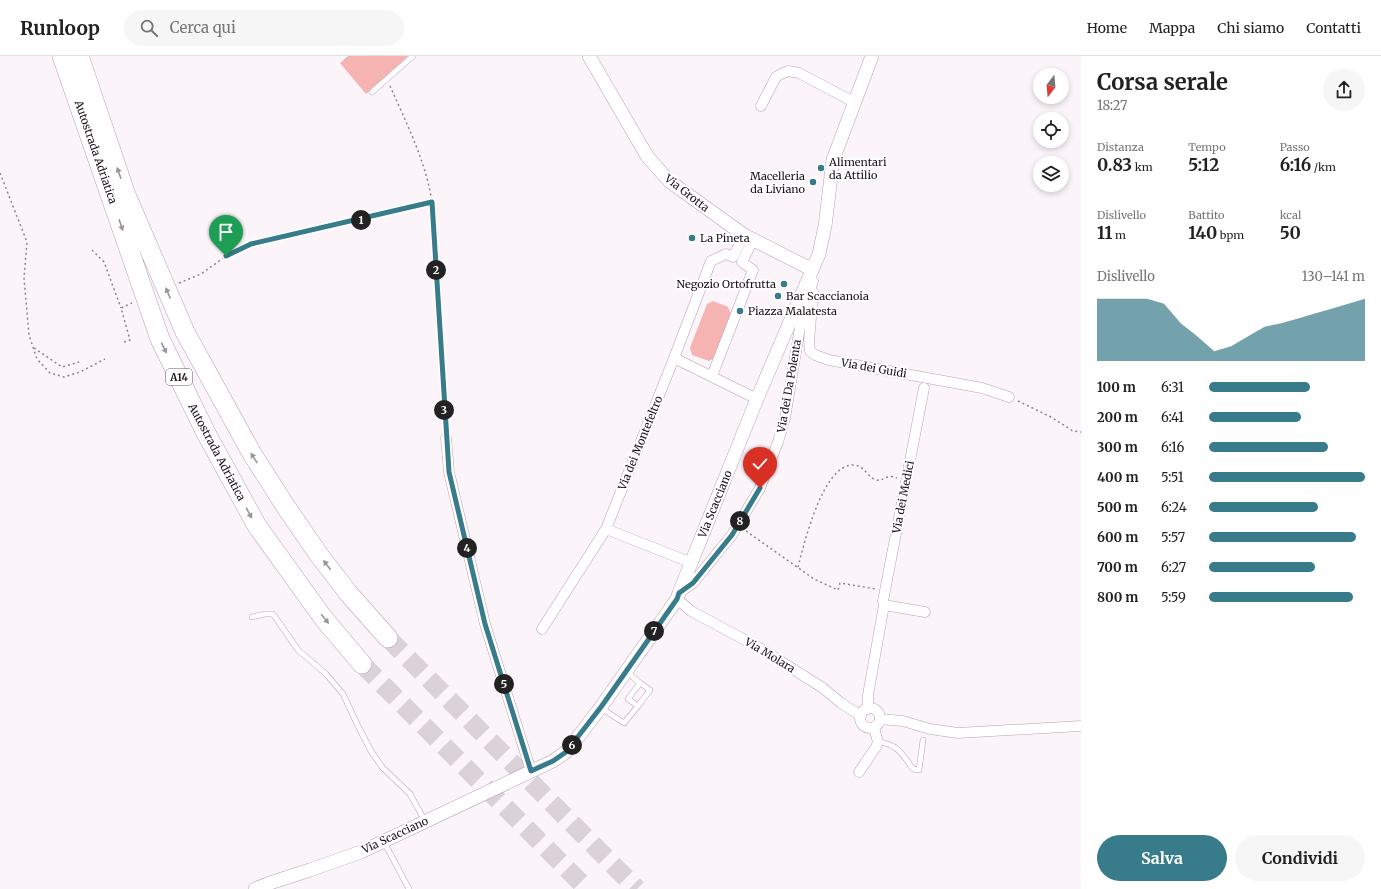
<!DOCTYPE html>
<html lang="it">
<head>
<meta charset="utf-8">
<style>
  :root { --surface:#fff; --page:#f6f6f6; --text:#222; --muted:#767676; --line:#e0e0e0; --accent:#387b8b }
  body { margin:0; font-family:Merriweather,serif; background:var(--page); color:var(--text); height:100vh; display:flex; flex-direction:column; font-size:15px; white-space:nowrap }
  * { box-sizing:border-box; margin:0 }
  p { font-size:13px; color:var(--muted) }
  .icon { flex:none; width:22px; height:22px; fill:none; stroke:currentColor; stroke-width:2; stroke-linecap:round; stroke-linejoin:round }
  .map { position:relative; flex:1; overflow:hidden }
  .side { display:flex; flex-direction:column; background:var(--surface); width:300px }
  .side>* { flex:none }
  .needle { width:26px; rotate:196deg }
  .tools { position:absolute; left:1033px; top:12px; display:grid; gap:8px }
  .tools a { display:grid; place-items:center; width:36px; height:36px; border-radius:50%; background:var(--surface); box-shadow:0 2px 6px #0003; font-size:20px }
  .pin { position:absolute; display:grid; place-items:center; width:34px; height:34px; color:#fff; margin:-41px -17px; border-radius:50% 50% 50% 0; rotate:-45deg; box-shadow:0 0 4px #0007 }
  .pin .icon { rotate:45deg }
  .km { position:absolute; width:20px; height:20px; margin:-10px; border-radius:50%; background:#222; color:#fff; font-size:11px; line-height:20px; text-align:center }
  .round { display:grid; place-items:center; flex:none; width:42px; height:42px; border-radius:21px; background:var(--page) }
  .overview { display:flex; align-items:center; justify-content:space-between; height:68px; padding:0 16px }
  h1 { font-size:22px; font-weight:700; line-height:30px }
  .figures { display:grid; grid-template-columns:repeat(3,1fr); gap:6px; height:68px; padding:4px 16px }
  .figures div { display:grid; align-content:center }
  .figures b { font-size:17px; font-weight:700 }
  .figures small { font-size:11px; font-weight:400 }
  .figures p { font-size:11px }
  .chart { height:112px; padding:8px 16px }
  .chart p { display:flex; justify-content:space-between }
  .chart svg { width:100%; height:72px; margin-top:4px; fill:var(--accent); opacity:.7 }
  .button { display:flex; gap:8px; margin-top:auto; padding:8px 16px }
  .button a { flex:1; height:46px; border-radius:24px; background:var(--accent); color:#fff; font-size:16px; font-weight:700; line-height:46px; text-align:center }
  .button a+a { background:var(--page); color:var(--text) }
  ul { padding:0 16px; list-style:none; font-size:13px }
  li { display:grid; grid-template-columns:64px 48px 1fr; align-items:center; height:30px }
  li i { height:10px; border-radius:5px; background:var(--accent) }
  header { display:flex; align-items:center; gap:24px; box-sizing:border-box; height:56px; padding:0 20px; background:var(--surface); border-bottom:1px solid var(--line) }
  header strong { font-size:19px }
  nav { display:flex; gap:22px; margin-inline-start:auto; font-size:14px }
  .search { width:280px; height:36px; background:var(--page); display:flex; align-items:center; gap:10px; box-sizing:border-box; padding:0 14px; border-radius:22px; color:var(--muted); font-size:15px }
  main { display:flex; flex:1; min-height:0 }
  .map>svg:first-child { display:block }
</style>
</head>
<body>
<header>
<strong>Runloop</strong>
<div class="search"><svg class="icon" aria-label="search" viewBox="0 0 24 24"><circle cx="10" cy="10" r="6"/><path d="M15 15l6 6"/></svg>Cerca qui</div>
<nav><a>Home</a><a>Mappa</a><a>Chi siamo</a><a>Contatti</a></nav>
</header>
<main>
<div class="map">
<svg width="1081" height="833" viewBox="0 0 1081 833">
  <rect width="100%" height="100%" fill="#fbf4f9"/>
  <path fill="#f5b3b1" d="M348,0H408L366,38L340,7Z
    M713,245L728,251L731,258L716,301L709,305L692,299L690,292L707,248Z"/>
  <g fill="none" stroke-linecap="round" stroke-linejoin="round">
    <path stroke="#dad2d8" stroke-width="19" stroke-dasharray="19 10" stroke-linecap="butt" d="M388,582L637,833
      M362,608L587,833"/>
    <defs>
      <path id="service" d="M372,36L413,0
        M252,561L265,558H273L298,594L326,618L343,638L358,670L371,695L382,711L410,738L425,765
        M627,616L640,627L628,643L638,650L650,634L640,627
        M601,652L624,667L638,650
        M878,686C898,688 902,698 913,713L919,714L923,684
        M384,786L409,833"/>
      <path id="minor" d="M761,50L776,21L781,18L788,15L799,17L854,46
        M813,236L809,285L810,295L815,299L829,304L982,332L1009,341
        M674,302L757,343
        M712,320L753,214L742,206L753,184
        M446,382L449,416L485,568L531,715
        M606,473L692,507
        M679,537L693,527L732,479L760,432L778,386L785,362L800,271L813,225
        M677,543L691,555L758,591L823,632L841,647L861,660
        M884,549L925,556
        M542,573L606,473L674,302L711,205L726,198L733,201L744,179
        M860 662a10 10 0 1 1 20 0a10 10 0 1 1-20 0Z
        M868,653V639L884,549L883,545L924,332
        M880,663L903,665L930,673L958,677L1081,670
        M859,716L876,691L878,686L874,672"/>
      <path id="tertiary" d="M589,0L647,100L669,125L744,179L811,213
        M255,833L270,827L310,814L361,796L553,705L566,696L575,685L601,651L677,543L679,537L757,343L819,198L825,170L833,104L872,0"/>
      <path id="motorway" d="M62,0L160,283L206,377L257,470L324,563L362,608
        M79,0L126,139L185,276L251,396L286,451L319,499L349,538L388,582"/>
    </defs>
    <use href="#service" stroke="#bd9eb6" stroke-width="6"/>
    <use href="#minor" stroke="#bd9eb6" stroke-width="11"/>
    <use href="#tertiary" stroke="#bd9eb6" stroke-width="14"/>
    <use href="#motorway" stroke="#bd9eb6" stroke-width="20"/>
    <path stroke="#8d848b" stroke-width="1.5" stroke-dasharray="2 3" stroke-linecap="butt" d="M390,30C406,66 427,108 432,147L445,372
      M0,117L27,186L24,222L29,279L37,303L50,317L64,321L80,316L105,303
      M92,194L104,206L121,252
      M179,227L201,218L226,200L251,188L432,147
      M124,286L130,284L121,252L132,247
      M34,292L62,311L79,306
      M1018,345L1051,361L1073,375L1081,376
      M746,475L814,523L838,534L840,527L876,533
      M798,511C804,488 823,407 854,409C865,410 867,421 876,424C882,425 883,422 888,421C891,420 894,421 897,422"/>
    <use href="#service" stroke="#fff" stroke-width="5"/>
    <use href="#minor" stroke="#fff" stroke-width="10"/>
    <use href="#tertiary" stroke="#fff" stroke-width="13"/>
    <use href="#motorway" stroke="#fff" stroke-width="19"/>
  </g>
  <defs><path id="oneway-solid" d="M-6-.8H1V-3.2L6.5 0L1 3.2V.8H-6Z"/></defs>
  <g fill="#999498">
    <use href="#oneway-solid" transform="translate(119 117) rotate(-109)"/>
    <use href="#oneway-solid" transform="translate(121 169) rotate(71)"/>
    <use href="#oneway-solid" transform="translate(168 237) rotate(-113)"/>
    <use href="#oneway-solid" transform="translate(164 292) rotate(64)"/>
    <use href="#oneway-solid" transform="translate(254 402) rotate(-123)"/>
    <use href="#oneway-solid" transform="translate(249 457) rotate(61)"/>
    <use href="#oneway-solid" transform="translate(327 509) rotate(-127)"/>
    <use href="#oneway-solid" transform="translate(325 563) rotate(51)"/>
  </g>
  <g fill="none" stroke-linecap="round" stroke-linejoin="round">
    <defs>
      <path id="route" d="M226,200L251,188L432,146L449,416L485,568L531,715L553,705L566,696L601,651L677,543L679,537L693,527L732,479L760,432"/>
    </defs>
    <use href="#route" stroke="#fff" stroke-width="8"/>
    <use href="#route" stroke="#387b8b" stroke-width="5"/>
  </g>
  <g fill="#387b8b" stroke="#fff" stroke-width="1.5">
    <circle cx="821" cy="112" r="4"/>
    <circle cx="813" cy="126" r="4"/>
    <circle cx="692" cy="182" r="4"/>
    <circle cx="784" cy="228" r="4"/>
    <circle cx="778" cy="240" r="4"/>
    <circle cx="740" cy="255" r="4"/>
  </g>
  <g text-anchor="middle" stroke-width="4" stroke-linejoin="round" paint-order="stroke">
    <rect fill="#fff" stroke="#61595f" stroke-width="1" x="166" y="313" width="26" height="16" rx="3"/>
    <g font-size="10" font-weight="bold" fill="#1d121b">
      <text x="179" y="325">A14</text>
    </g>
    <g font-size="11" fill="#1d121b" stroke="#fff">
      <text transform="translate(96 96) rotate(71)" y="4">Autostrada Adriatica</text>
      <text transform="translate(687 137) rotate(38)" y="4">Via Grotta</text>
      <text transform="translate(874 312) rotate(10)" y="4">Via dei Guidi</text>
      <text transform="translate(789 330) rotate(-80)" y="4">Via dei Da Polenta</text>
      <text transform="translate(640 387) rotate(-68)" y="4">Via dei Montefeltro</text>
      <text transform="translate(217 396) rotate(62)" y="4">Autostrada Adriatica</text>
      <text transform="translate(903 441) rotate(-79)" y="4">Via dei Medici</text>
      <text transform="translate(715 448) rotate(-68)" y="4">Via Scacciano</text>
      <text transform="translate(770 599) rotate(31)" y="4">Via Molara</text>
      <text transform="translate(395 779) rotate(-25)" y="4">Via Scacciano</text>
    </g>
    <g font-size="11" fill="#1d121b" stroke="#fff" text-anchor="start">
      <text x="829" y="110">Alimentari<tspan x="829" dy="13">da Attilio</tspan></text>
      <text x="805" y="124" text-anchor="end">Macelleria<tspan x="805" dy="13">da Liviano</tspan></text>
      <text x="700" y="186">La Pineta</text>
      <text x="776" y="232" text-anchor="end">Negozio Ortofrutta</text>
      <text x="786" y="244">Bar Scaccianoia</text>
      <text x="748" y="259">Piazza Malatesta</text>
    </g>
  </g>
</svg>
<div class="tools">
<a><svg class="needle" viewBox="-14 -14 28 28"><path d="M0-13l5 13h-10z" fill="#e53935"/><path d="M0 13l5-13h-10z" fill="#767676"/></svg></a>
<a><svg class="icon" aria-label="locate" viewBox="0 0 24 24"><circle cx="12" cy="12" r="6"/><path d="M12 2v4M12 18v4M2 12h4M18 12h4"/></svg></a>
<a><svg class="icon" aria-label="layers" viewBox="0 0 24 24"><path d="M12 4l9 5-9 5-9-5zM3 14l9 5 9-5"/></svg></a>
</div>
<div class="pin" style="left:226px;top:200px;background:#1e9e55"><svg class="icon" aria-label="arrive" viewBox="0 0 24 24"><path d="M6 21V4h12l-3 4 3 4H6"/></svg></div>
<div class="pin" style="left:760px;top:432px;background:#d93025"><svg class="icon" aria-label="check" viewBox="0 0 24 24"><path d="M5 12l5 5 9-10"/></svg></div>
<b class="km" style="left:361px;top:164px">1</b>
<b class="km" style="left:436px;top:214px">2</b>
<b class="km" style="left:444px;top:354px">3</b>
<b class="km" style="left:467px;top:492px">4</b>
<b class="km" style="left:504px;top:628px">5</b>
<b class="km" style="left:572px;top:689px">6</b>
<b class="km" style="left:654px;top:575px">7</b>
<b class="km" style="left:740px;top:465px">8</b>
</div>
<section class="side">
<div class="overview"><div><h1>Corsa serale</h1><p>18:27</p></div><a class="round"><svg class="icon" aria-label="share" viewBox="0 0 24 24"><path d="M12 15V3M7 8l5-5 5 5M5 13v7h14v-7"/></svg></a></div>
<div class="figures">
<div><p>Distanza</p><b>0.83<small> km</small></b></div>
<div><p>Tempo</p><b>5:12</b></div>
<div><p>Passo</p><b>6:16<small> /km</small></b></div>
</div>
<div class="figures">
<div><p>Dislivello</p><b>11<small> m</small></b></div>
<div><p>Battito</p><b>140<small> bpm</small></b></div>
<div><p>kcal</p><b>50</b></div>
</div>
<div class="chart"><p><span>Dislivello</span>130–141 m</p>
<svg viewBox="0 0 160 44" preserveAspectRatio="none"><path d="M0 44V6L10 6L20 6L30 6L40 9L50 21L60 29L70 38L80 35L90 29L100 23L110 21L120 18L130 15L140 12L150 9L160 6V44z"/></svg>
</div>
<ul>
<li><b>100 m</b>6:31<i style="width:65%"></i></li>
<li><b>200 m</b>6:41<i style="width:59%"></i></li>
<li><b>300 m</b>6:16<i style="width:76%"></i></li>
<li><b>400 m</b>5:51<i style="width:100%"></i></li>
<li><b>500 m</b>6:24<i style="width:70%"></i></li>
<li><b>600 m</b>5:57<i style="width:94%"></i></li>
<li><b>700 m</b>6:27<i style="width:68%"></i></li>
<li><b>800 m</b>5:59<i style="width:92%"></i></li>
</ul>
<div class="button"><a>Salva</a><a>Condividi</a></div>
</section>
</main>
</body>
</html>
